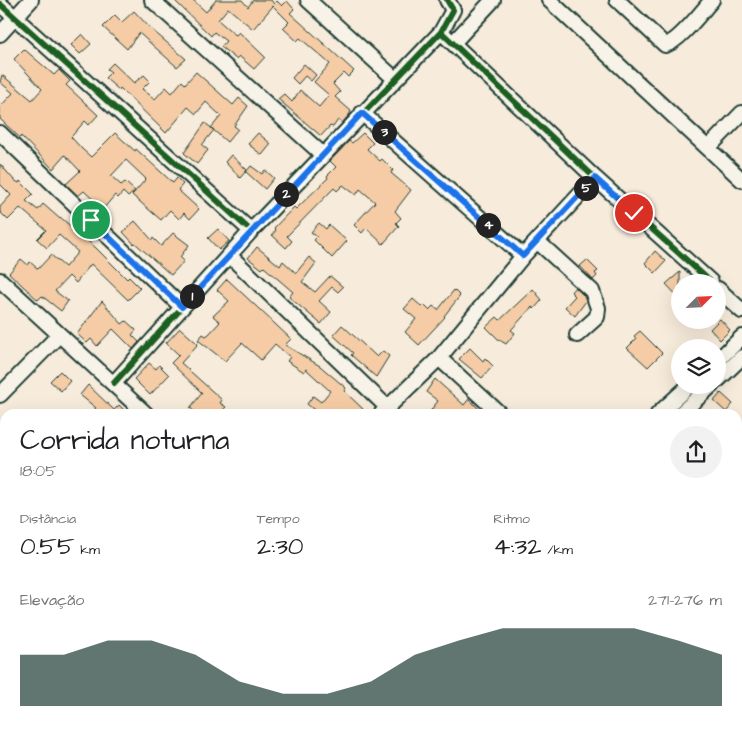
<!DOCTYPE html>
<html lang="pt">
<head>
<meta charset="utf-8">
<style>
  :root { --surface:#fff; --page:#f2f2f2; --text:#202124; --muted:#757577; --accent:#1f3d34 }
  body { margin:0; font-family:"Architects Daughter",sans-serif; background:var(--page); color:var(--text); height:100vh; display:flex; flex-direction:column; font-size:19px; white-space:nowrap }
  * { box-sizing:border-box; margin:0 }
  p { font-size:16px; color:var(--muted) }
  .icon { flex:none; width:28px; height:28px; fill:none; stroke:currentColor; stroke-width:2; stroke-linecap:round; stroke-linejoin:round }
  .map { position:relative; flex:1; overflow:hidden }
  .panel { position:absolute; left:0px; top:409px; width:742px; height:321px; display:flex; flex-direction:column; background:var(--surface); border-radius:15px 15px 0 0; box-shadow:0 5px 20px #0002 }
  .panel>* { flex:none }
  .needle { width:32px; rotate:66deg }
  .tools { position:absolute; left:671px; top:274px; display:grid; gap:10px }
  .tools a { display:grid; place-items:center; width:55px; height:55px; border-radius:50%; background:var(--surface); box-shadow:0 5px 20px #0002; font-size:25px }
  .pin { position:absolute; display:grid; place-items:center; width:42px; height:42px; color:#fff; margin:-21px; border:2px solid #fff; border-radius:50%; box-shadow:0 1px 5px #0007 }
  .km { position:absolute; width:25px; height:25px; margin:-12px; border-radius:50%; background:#222; color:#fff; font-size:14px; line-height:25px; text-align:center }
  .round { display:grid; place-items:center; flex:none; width:52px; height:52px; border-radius:26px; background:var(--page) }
  .overview { display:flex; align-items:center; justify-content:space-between; height:85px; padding:0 20px }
  h1 { font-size:28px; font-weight:600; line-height:38px }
  .metrics { display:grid; grid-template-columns:repeat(3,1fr); gap:8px; height:85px; padding:5px 20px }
  .metrics div { display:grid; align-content:center }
  .metrics b { font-size:25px; font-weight:600 }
  .metrics small { font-size:14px; font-weight:400 }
  .metrics p { font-size:14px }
  .chart { height:140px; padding:10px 20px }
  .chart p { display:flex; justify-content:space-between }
  .chart svg { width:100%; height:90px; margin-top:5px; fill:var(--accent); opacity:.7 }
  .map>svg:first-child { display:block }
</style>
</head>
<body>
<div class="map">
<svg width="742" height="729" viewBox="0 0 742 729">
  <rect width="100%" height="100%" fill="#f7ebdb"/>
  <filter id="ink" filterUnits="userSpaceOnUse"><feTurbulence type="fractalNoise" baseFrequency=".02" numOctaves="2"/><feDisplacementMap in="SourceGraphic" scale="10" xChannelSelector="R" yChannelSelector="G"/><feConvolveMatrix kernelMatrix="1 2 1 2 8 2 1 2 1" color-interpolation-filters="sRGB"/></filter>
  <g filter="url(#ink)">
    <path fill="#f5cca5" stroke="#1f3d34" d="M174,0H193L206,12L216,0H242L248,7L253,0H271L274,4L277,1L282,6L287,1L294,9L290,13L354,71L348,77L344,73L333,84L340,92L335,97L351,111L349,115L342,123L338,120L333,127L330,126L321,136L278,99L284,94L292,102L300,90L319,107L329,95L314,82L330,64L300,38L297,41L283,28L289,22L273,6L253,29L228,8L218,20L233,33L236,35L239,32L265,57L254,69L239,56L236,59L221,47L226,41L214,32L211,36Z
      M134,11L151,29L186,59L177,67L139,33L127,49L103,27L115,15L122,22Z
      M82,34L91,44L80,54L71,45Z
      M24,49L54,75L59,70L70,81L66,85L98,115L89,125L85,121L71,137L82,149L91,157L115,133L135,151L136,149L173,183L177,178L183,184L178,190L199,209L190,219L184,213L179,219L170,210L161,220L132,195L146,179L126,160L111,176L121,185L125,182L135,191L128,197L123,192L118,198L115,195L103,209L84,191L78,196L66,184L80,171L65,155L53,169L21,136L20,138L0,119V107L13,93L0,82L2,75L32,100L42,89L14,59Z
      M113,63L134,83L144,75L150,81L142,89L155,99L166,87L172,93L182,81L185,84L196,72L233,105L239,98L248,106L234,126L238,129L227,142L211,128L221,116L206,102L196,114L188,107L166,133L120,88L119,90L105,78L111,72L107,69Z
      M304,64L316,75L311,81L305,76L298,84L292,78Z
      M205,123L214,130L202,145L208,150L197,164L184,153Z
      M258,133L271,144L262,155L248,144Z
      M363,133L373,143L367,149L380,161L382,159L393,170L391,173L411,190L395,211L401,218L396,223L399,226L383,244L366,228L362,233L354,225L375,202L360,189L356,195L343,185L337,191L334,188L287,236L292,241L286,248L272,235L276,230L274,228L294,207L296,209L328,178L327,176L336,167L330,161L349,141L352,143Z
      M231,155L247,170L240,178L225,162Z
      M0,164L14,180L19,183L20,181L33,194L26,201L38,210L43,204L59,218L60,217L96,248L127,279L129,277L140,288L128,300L91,264L76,283L69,276L55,291L68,301L61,311L42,296L38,300L9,273L21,259L28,265L30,262L38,269L51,255L65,267L78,252L59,235L47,248L37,239L46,230L20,208L8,220L0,212V207L11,195L0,184Z
      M251,166L262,174L265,170L274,178L265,189L246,172Z
      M135,221L152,240L153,238L161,246L173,233L189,245L180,257L184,261L171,275L135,243L134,244L123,232Z
      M319,223L326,229L329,225L347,241L332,258L314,240L317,237L311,232Z
      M218,229L229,241L219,250L208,238Z
      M257,247L280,266L283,261L296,273L309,257L316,263L302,282L315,292L330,276L343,287L338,292L332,287L319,301L331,312L321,324L289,297L293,292L264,267L262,269L248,258Z
      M655,251L666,261L655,273L645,263Z
      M587,260L598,271L595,273L597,276L593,280L580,266Z
      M680,272V299L666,284Z
      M227,279L291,339L285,345L320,366L346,388L344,391L363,409L358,414H319L307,404L313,396L321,402L330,391L306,369L304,372L287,361L290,357L275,344L261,360L242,343L225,361L198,340L203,334L206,336L209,334L220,322L213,316L229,301L217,290Z
      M575,287L584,296L586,301L575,316L565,307L575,296L571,292Z
      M533,289L542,300L534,309L532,307L511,330L515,333L506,344L498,339L486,327L497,317L500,320Z
      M454,290L460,296L444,316L445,317L419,345L405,332L416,319L404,309L413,299L422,307L424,305L429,310L433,306L438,310Z
      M102,301L122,324L126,321L136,330L132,335L139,342L133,349L113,329L97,346L91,339L87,343L77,334Z
      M720,319L730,330L720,340L710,329Z
      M342,325L377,357L383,351L389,356L376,377L351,355L353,353L333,335Z
      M180,328L198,344L181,363L222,400L220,403L226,407L219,414H197L190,408L202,393L171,363L179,355L166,343Z
      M640,331L662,353L648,367L627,348L636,339L634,336Z
      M470,348L483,361L485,358L493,366L482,378L459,359Z
      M149,363L156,369L159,365L169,375L150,395L134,379Z
      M60,371L70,381L61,391L50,381Z
      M435,379L464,405L469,399L478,408L473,414H428L438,401L426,392Z
      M88,385L114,410L119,405L128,414H98L94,410L96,408L80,395Z
      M721,393L733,404L726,412L714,401Z"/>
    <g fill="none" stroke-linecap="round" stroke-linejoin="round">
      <defs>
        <path id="minor" d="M152,0L323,155
          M308,0L395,79
          M549,0L742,180
          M617,0L665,45C679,42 702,11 712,0
          M0,4L251,231
          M441,32L595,178L711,282
          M0,34L31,0
          M453,43L493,0
          M362,113L523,256
          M0,133L182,307
          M708,148L742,113
          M537,241L592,291L598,308L597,317L577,335
          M230,256L388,408
          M0,280L146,414
          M718,289L742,311
          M439,358L500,414
          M718,360L742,337
          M718,380L742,357
          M114,383L251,231L441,32L453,10L447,0
          M0,395L59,335
          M381,414L439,358L523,256L595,178
          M658,414L690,385
          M680,414L712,385
          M0,452L5,456
          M738,517L742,512
          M0,606L5,611
          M738,664L742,669
          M738,698L742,702
          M738,715L742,719
          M130,725L135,729
          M484,725L489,729
          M186,729L189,725
          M324,729L328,725
          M540,729L544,725
          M674,729L678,725"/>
      </defs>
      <use href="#minor" stroke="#1f3d34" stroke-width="18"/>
      <use href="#minor" stroke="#f7f3e8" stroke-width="14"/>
      <defs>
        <path id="cycleway" d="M0,4L251,231
          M441,32L595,178L711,282
          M114,383L251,231L441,32L453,10L447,0"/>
      </defs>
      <use href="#cycleway" stroke="#f7f3e8" stroke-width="9"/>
      <use href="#cycleway" stroke="#1b5e20" stroke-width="6"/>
    </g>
  </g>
  <g fill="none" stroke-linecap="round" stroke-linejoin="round" filter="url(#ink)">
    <defs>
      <path id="route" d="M91,220L182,307L362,113L523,256L595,178L634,213"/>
    </defs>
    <use href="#route" stroke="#fff" stroke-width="10"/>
    <use href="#route" stroke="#1a73e8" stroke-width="6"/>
  </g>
</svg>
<div class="tools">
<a><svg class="needle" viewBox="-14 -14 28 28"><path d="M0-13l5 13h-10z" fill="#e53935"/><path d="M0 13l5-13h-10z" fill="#757577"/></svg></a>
<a><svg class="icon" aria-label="layers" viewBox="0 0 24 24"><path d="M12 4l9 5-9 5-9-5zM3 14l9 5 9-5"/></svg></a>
</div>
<div class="pin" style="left:91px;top:220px;background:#1e9e55"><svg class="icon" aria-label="arrive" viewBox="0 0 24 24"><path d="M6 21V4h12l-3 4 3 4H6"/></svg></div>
<div class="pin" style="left:634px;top:213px;background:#d93025"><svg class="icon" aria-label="check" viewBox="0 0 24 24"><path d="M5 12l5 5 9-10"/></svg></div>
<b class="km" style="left:192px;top:296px">1</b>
<b class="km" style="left:286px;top:194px">2</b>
<b class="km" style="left:384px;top:132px">3</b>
<b class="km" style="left:488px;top:225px">4</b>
<b class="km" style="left:586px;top:188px">5</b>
<section class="panel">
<div class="overview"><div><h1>Corrida noturna</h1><p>18:05</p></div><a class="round"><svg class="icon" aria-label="share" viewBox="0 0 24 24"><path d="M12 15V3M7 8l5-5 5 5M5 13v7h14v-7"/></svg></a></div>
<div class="metrics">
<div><p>Distância</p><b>0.55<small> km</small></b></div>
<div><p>Tempo</p><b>2:30</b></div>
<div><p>Ritmo</p><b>4:32<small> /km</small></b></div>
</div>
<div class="chart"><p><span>Elevação</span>271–276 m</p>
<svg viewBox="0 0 160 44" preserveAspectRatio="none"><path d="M0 44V19L10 19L20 12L30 12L40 19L50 32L60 38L70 38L80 32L90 19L100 12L110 6L120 6L130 6L140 6L150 12L160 19V44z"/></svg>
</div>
</section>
</div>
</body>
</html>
